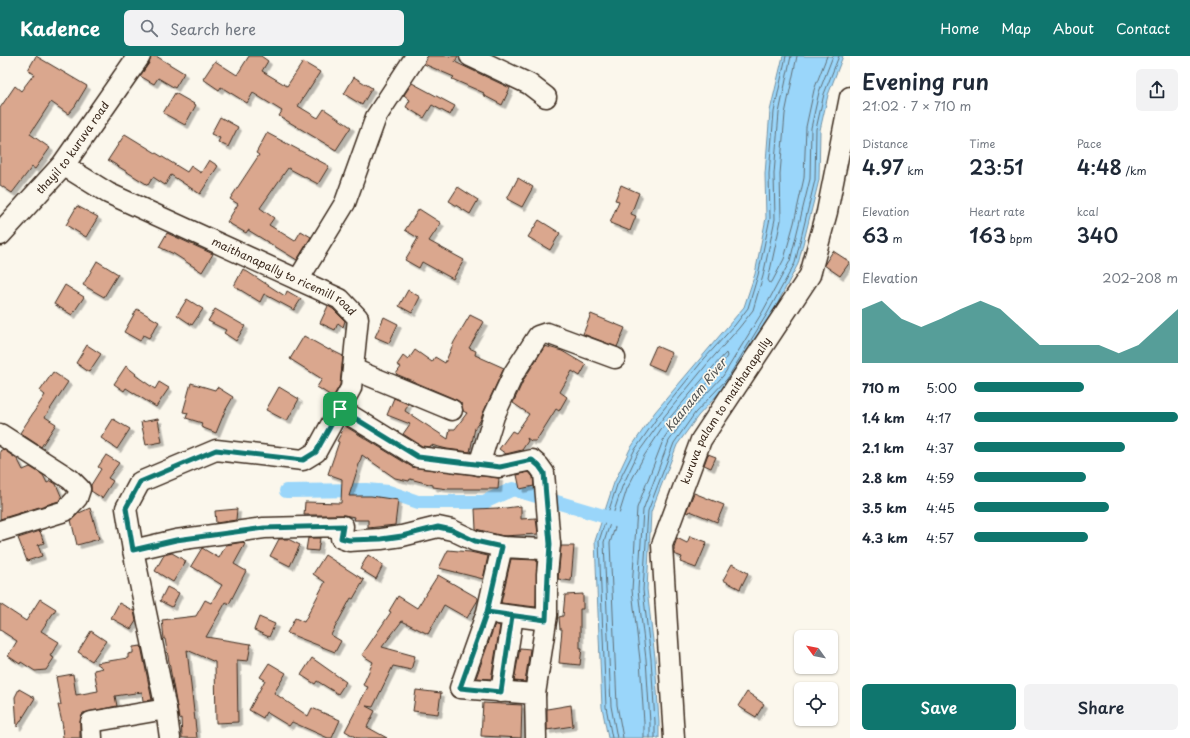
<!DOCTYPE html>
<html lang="en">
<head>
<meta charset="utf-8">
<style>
  :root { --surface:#fff; --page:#f2f2f3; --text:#1f2937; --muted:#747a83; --accent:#0f766e }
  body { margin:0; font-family:"Playpen Sans",sans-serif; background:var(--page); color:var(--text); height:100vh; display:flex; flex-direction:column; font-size:15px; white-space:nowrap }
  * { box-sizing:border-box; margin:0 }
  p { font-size:13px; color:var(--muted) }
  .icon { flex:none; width:22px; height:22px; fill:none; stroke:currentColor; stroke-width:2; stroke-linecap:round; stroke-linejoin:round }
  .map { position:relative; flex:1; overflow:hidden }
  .side { display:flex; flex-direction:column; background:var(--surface); width:340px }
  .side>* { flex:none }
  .needle { width:26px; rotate:303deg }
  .fabs { position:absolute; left:794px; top:574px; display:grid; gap:8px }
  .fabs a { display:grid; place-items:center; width:44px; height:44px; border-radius:6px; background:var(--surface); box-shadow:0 1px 3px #0004; font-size:20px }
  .pin { position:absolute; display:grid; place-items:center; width:34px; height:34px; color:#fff; margin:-17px; border-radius:8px; box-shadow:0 2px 6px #0006 }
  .round { display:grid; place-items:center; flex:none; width:42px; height:42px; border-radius:6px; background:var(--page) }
  .headline { display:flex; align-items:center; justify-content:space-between; height:68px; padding:0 12px }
  h1 { font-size:22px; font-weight:600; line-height:30px }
  .figures { display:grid; grid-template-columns:repeat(3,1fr); gap:6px; height:68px; padding:4px 12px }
  .figures div { display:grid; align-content:center }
  .figures b { font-size:20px; font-weight:600 }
  .figures small { font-size:11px; font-weight:400 }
  .figures p { font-size:11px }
  .chart { height:112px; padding:8px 12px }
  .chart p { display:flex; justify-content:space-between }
  .chart svg { width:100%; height:72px; margin-top:4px; fill:var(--accent); opacity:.7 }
  .button { display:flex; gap:8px; margin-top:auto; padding:8px 12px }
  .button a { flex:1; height:46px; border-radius:6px; background:var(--accent); color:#fff; font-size:16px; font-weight:600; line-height:46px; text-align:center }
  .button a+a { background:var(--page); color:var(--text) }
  ul { padding:0 12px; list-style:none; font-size:13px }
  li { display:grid; grid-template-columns:64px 48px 1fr; align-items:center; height:30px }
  li i { height:10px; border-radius:5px; background:var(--accent) }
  header { display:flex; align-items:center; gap:24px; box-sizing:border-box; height:56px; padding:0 20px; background:var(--accent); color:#fff }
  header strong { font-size:19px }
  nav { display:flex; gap:22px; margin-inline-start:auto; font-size:14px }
  .search { width:280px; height:36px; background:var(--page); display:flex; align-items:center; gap:10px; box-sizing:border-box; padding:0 14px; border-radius:6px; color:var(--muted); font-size:15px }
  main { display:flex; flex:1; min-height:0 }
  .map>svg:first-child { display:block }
</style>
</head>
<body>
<header>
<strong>Kadence</strong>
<div class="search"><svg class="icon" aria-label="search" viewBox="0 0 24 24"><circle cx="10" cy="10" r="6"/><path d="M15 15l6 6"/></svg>Search here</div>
<nav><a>Home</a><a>Map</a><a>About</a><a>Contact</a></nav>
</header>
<main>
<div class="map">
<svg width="850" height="682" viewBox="0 0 850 682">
  <defs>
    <filter id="shadow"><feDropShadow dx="3.5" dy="3.5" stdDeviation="0" flood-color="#0004"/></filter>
  </defs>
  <rect width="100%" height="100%" fill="#fbf7ec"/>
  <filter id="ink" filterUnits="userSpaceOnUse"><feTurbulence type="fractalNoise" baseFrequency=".025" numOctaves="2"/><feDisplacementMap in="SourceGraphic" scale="8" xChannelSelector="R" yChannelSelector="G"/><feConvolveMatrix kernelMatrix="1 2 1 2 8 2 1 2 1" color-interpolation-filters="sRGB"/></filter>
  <g filter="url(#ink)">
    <path fill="#9ad6fa" stroke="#7491a2" d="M783,0H843L828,39L820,74L819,124L798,208L771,260L730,325L698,360L677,389L651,456L647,533L655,602L659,666V682H608L602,651L595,485L614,427L630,393L655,356L744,251L755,218L766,162L765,118L770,55Z"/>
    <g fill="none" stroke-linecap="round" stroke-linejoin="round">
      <path stroke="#616f76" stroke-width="1" d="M797,0L785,58L780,118L781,164L768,224L770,227L772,226L784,203L794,167L804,122L806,71L814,34L827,0
        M612,682L606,651L599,485L617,429L634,395L659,359L704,303L735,269L748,252L758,219L770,162L769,118L774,56L786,0
        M617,682L611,650L604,486L622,431L638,397L663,362L708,307L739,272L753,254L763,220L775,163L774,118L779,57L791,0
        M623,682L617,649L610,487L627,433L644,400L667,365L713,311L726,297L727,300L718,316L686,350L664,382L637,452L632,534L640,604L644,667V682
        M650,682V667L646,603L638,534L643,454L669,385L691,354L723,320L763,255L790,205L810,123L811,72L819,36L833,0
        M655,682V666L651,603L643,534L648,455L674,387L695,357L727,323L767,258L795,207L815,124L816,73L824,38L839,0"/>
      <path stroke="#9ad6fa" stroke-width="14" d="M286,435L366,434L389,436L418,446H484L513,433L620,465"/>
    </g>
    <path fill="#daa78e" stroke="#3b2a1e" filter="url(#shadow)" d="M36,0L87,30L75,50L68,58L51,46L30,78L50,92L35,113L32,111L12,137L0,129V52L15,30L21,35L34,18L28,14Z
      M151,0H156L184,17L175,32L158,22L154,28L140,20L149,7Z
      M249,0H261L268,5L262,15L287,30L303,6L320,16L298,50L318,62L324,53L351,71L336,94L279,60L282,55L253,37L247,47L221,31L219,34L203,23L215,5L237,19Z
      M427,0H458L455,6L510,32L502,49L483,39L484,37L452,23L454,21L424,8Z
      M354,21L372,32L362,49L344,38Z
      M412,27L455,50L450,59L432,49L424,62L406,51L410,44L404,39Z
      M175,37L196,49L185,69L163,57Z
      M220,61L238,71L228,91L218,86L220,82L211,78Z
      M267,77L329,110L318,128L288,112L260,152L274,162L269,169L295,185L301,175L311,181L297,204L248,174L246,177L227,166L238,148L230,143L259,99L256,97Z
      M125,78L187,116L191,110L201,117L209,104L218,110L200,138L171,119L165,129L153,121L148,129L108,104Z
      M518,122L533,131L522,151L507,143Z
      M621,129L639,137L631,158L636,160L630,175L610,167L619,145L615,144Z
      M458,131L478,144L470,158L449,145Z
      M77,150L98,161L86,181L66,169Z
      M419,153L441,167L429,185L464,204L453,223L422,206L419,212L405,204L418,182L405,174Z
      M539,164L560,177L550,194L528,181Z
      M167,177L213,198L202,216L174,198L159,191Z
      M833,195L850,206L840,220L824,209Z
      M97,205L118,218L104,241L83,229Z
      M243,213L285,240L287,235L301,243L294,254L264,238L260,246L234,230Z
      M65,229L84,241L72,259L54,248Z
      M408,234L420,241L412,257L399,250Z
      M187,243L203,253L192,269L177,259Z
      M328,250L333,253L345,265L343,271L338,267L335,274L320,267Z
      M137,253L159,266L149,282L143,279L140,285L124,276Z
      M215,253L245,270L236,285L224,277L226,274L208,265Z
      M591,258L625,272L617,291L583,278Z
      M470,259L484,266L469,292L476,295L475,299L504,312L484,355L480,365L475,372L470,396L447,393L431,389L430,391L422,390L403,378L410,368L387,359L394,342L408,348L405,355L448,383L450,373H455L467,357L463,355L461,347L457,344L396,318L401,311L397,309L403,300L408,304L415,294L432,306L435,301L445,307L454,286Z
      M384,261L398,268L389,287L375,281Z
      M304,280L329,294V293L343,300L340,329L333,341L317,331L322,323L290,303Z
      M87,289L101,298L89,316L76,307Z
      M545,290L562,295L586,309L580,320L572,315L560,336L567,341L559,355L556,353L536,385H531L527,382L528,385L522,394L506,398L499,393L512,375L516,377L529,358L513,347L524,323Z
      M656,290L672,297L664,315L648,308Z
      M126,310L136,318L135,319L155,333L159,326L169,332L156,351L126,332L124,335L114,328Z
      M53,316L68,326L45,361L56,368L41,391L20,377L45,339L40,335Z
      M191,327L215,334L217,331L233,341L225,355L216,377L201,371L202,367L186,362L188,357L183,356Z
      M279,331L299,343L287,365L266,354Z
      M113,363L130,373L117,393L101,382Z
      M158,363L162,386L146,389L141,366Z
      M345,370L412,411L499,422L498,433H448L433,431V429L410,423L409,425L395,422L362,399L349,440H371L398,444L395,469L368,472V464H354L355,461L343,459H304L305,446L341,447L342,423L328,418L339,386L337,385Z
      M3,393L18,404L23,414L30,411L43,419L47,427L51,425L56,428L62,442L59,445L0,463V395Z
      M708,398L716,401L711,412L704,409Z
      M106,399L119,407L108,422L113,425L102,442L91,435V429L101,413L98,411Z
      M529,416L533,421L534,430L520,433L517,419Z
      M694,437L724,449L717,466L690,455L689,457L686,456Z
      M521,450V463L536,462L538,478L503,480L476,473L475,453L498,452V453Z
      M90,452L99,483L77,489L71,464L79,457Z
      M237,453L236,464L216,467L215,455Z
      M40,475L44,487L38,489L42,500L27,505L18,482Z
      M690,480L707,486L696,512L680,506L682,501L674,498V491L677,482L687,487Z
      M308,482H320L318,495L306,494Z
      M279,483H288L300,489L290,510L270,500Z
      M243,486L245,488L234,508L246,515L229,548L226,546L206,581L251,588L248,605L237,604L238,666L216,667L215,606L187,594L197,682H182L181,662L179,663L165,583H164L162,564L196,560L205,544L211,547L222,529L191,510L202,492L219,502L226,489Z
      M561,490H574L571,525L558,523Z
      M448,494L470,496L488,500L483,523L439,512Z
      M172,497L186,505L173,526L155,515L164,499Z
      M325,499L364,524L353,543L351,542L331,579L341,585L335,596L287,577L295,562L304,566L325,526L313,518Z
      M368,499L383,509L376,523L360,513Z
      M511,503L537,504L536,551L501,547Z
      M732,508L748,517L740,533L723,524Z
      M438,519L478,542V544L467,562L444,549L428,578L402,565L382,591L415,600L411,614L393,610L373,651L366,650L375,655L367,671L387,682H357L345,675L368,631L363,629L373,606L362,599L391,556L389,555L398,540L417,552Z
      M167,531L179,537L172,551L160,545Z
      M583,538V553H580V592H582L580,609L559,607L562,573H560L559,561L563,560L565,539Z
      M40,543L56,553L41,575L59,586L50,600L54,602L46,614L35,615L21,606L20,608L8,600L17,585L0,574V548L26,565Z
      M119,547L134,555L136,565L131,573L111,562Z
      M259,561L275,568L269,581L254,574Z
      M495,568L500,570L491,623L476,622Z
      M91,575L106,585L92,605L78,596Z
      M141,590L152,644L143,645L142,636L115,640L117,650L83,657L80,666V682H63L62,671H63L58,649H61L56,621L73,618L76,639L98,635L94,614L103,612L96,607L128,602V598L133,597V591Z
      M520,592L530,593L525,626L514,625Z
      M312,602L346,626L338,638L317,625L315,628L301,619Z
      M269,607L286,617L274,637L308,660L312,652L340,664L332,682H328L292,666L289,670L266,656L263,662L249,654L265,624L260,621Z
      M19,633L35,642L17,671L15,641Z
      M416,634L441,637L438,658L413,655Z
      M747,636L764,648L756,661L738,650Z
      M483,647L522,649L521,682L481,680Z
      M571,649L573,670L547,674V653Z"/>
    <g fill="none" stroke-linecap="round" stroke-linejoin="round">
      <defs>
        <g id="minor">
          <path d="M470,0L529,28L546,41"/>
          <path id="s1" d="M63,109L108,137L340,243L358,262L351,332L316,396L303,404L216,394L140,426L126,452L133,494L166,653L170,682"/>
          <path d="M298,224L345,147L376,61L416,0"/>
          <path d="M353,313L452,354"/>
          <path d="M340,353L418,401L499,411L532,404L539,410L544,417L550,488L542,493L502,491L487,556L460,632L535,638L536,682"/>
          <path d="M0,378L70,423L80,433L77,442L65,455L0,475"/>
          <path d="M479,409L494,360L514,317L538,280L547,277L615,302"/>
          <path d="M133,494L176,484L264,472L343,470L341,482L349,485L381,483L402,480L438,471L452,474L475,485L502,491"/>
          <path d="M499,558L546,564"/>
          <path d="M501,636L513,560"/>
          <path d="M535,638L547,559V518L550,488"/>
          <path d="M92,682L91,666L166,653"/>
          <path id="s2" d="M674,682L662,489L701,384L810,219L827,156L850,41"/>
        </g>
        <g id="major">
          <path id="s3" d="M0,178L63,109L139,0"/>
        </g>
      </defs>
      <use href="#minor" stroke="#3b2a1e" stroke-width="23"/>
      <use href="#major" stroke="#3b2a1e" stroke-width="25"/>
      <use href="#minor" stroke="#fbf7ec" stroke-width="20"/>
      <use href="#major" stroke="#fbf7ec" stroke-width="22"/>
    </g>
  </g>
  <g fill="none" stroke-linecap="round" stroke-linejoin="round" filter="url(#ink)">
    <defs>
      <path id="route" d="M340,353L316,396L303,404L216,394L140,426L126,452L133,494L176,484L264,472L343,470L341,482L349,484L381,483L402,480L438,471L452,474L475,485L502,491L487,556L512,560L501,636L460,632L487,556L546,564L548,518L550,488L544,417L539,410L532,404L500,411L418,401L340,353"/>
    </defs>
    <use href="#route" stroke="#fff" stroke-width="8"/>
    <use href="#route" stroke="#0f766e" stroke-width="5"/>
  </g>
  <g text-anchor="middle" stroke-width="3.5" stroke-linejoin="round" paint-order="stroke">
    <g font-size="11" fill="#3b2a1e" stroke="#fbf7ec">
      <text dy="4" stroke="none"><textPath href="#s3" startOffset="113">thayil to kuruva road</textPath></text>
      <text dy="4" stroke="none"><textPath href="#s1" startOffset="248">maithanapally to ricemill road</textPath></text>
      <text dy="4" stroke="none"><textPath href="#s2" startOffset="343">kuruva palam to maithanapally</textPath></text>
    </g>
    <g font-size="12" font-style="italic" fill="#535555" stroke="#fbf7ec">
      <text transform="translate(696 339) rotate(-51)" y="4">Kaanaam River</text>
    </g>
  </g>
</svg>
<div class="fabs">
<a><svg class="needle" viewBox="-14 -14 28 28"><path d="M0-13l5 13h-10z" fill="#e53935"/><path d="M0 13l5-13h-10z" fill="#747a83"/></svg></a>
<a><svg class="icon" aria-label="locate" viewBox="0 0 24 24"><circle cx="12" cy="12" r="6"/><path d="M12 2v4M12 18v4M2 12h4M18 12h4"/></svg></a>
</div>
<div class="pin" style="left:340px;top:353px;background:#1e9e55"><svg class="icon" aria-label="arrive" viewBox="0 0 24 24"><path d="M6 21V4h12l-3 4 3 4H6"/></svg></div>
</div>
<section class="side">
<div class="headline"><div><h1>Evening run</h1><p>21:02 · 7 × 710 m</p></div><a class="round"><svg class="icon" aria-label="share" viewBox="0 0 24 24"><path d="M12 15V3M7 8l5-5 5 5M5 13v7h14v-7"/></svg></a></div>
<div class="figures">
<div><p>Distance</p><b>4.97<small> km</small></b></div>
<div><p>Time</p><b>23:51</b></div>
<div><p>Pace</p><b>4:48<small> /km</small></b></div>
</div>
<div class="figures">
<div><p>Elevation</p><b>63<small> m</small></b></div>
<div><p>Heart rate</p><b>163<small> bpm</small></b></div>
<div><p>kcal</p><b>340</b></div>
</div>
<div class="chart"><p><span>Elevation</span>202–208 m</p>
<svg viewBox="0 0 160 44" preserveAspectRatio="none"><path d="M0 44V11L10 6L20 17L30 22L40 17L50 11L60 6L70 11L80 22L90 33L100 33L110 33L120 33L130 38L140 33L150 22L160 11V44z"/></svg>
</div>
<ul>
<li><b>710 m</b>5:00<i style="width:54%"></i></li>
<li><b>1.4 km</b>4:17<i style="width:100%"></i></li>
<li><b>2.1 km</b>4:37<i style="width:74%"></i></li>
<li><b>2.8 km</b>4:59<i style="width:55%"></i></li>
<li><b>3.5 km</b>4:45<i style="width:66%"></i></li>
<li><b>4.3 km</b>4:57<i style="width:56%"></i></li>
</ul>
<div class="button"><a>Save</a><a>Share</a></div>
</section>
</main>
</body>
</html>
